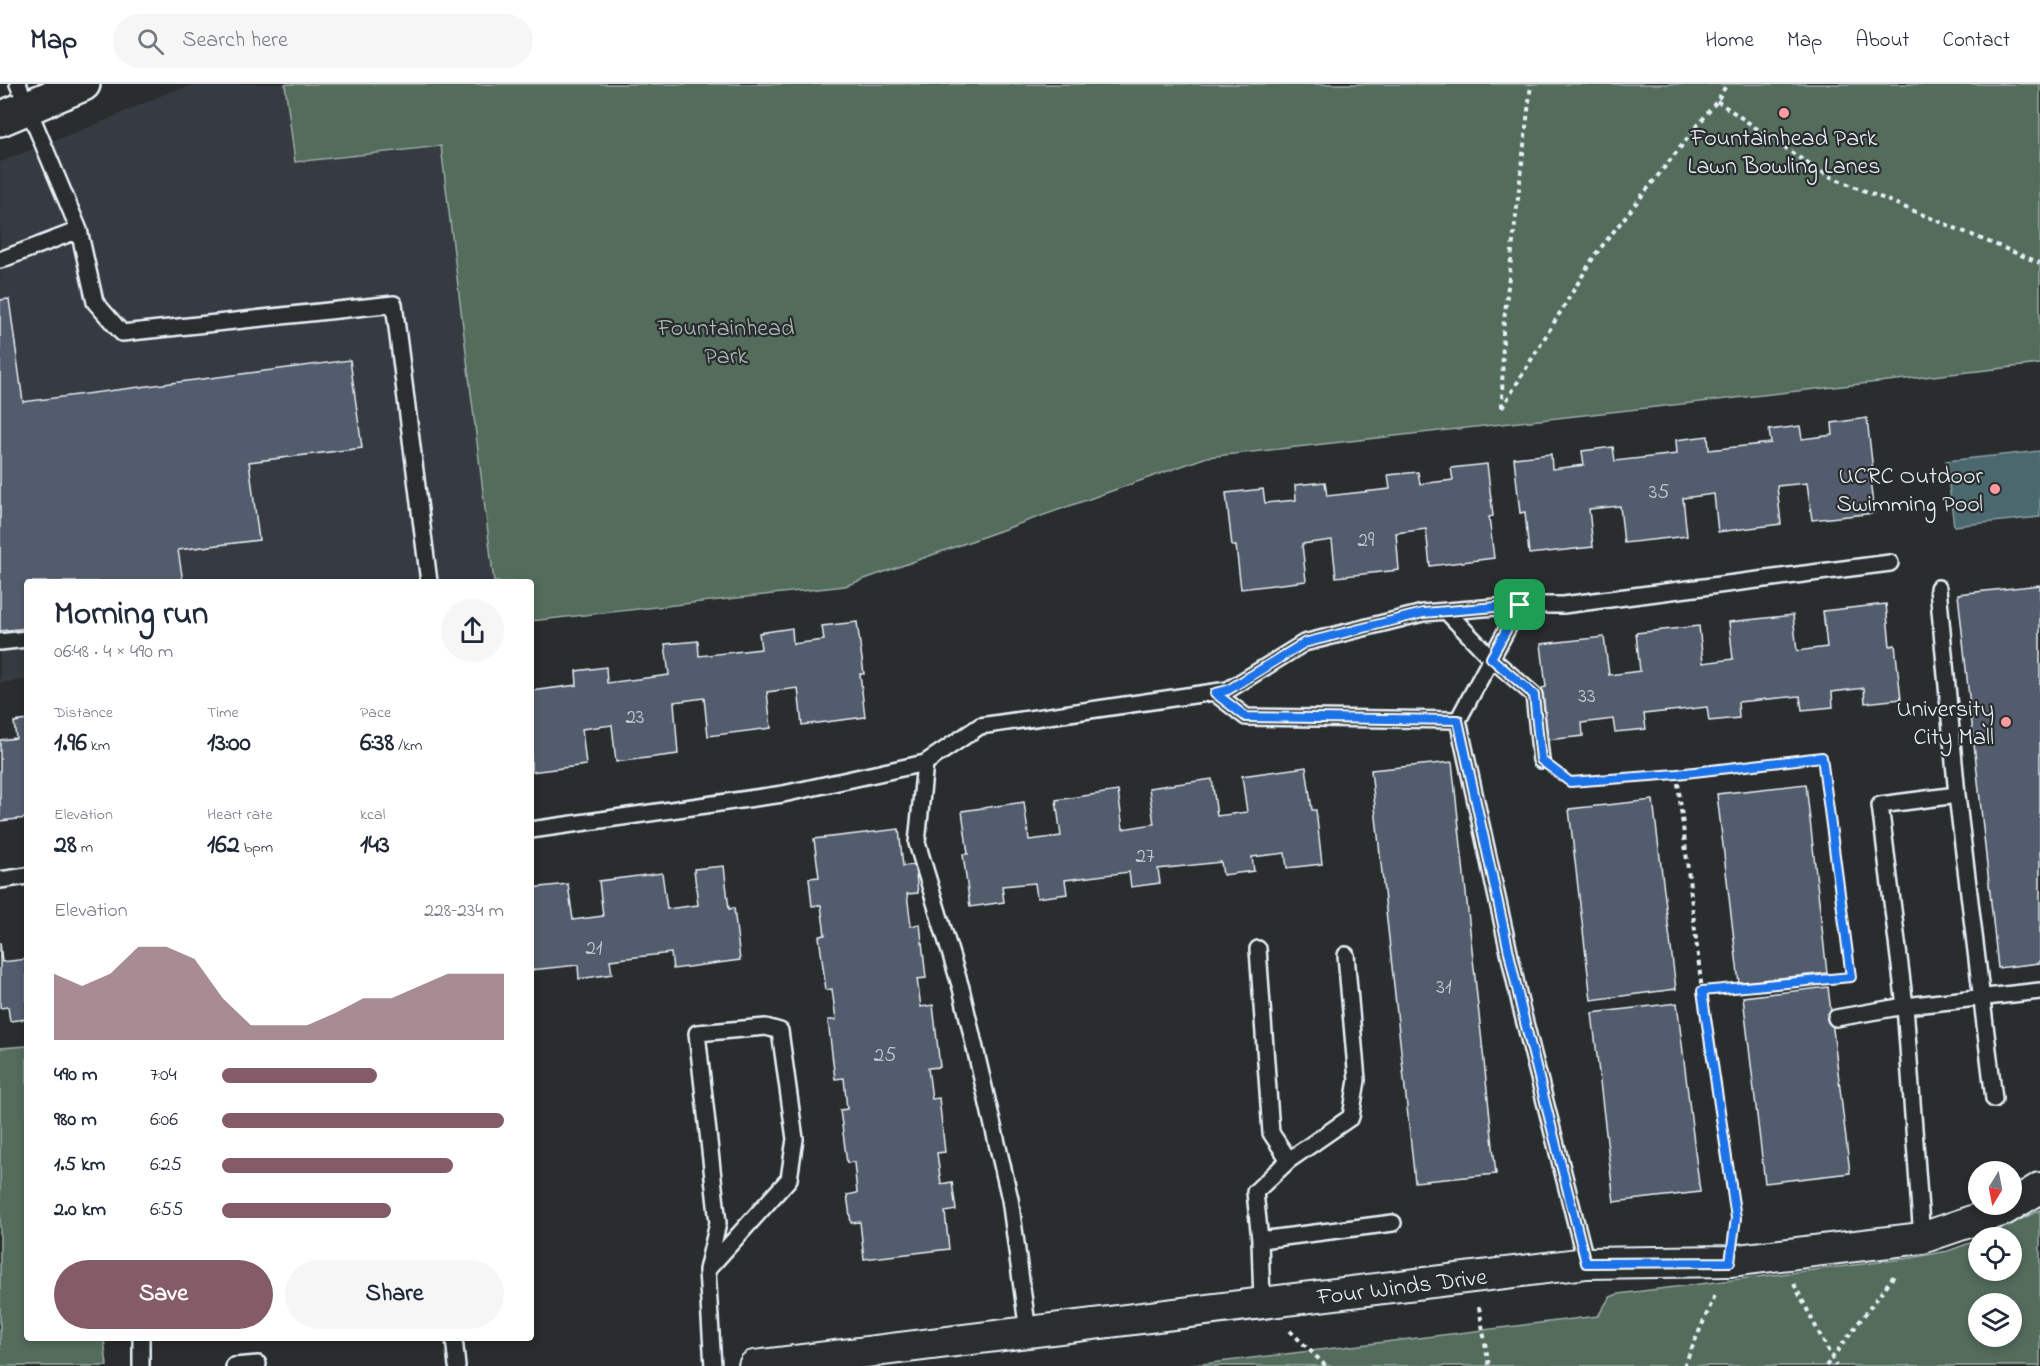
<!DOCTYPE html>
<html lang="en">
<head>
<meta charset="utf-8">
<style>
  :root { --surface:#fff; --page:#f6f6f7; --text:#1f2937; --muted:#747a83; --line:#e0e1e3; --accent:#845c67 }
  body { margin:0; font-family:"Indie Flower",sans-serif; background:var(--page); color:var(--text); height:100vh; display:flex; flex-direction:column; font-size:22px; white-space:nowrap }
  * { box-sizing:border-box; margin:0 }
  p { font-size:20px; color:var(--muted) }
  .icon { flex:none; width:33px; height:33px; fill:none; stroke:currentColor; stroke-width:2; stroke-linecap:round; stroke-linejoin:round }
  .map { position:relative; flex:1; overflow:hidden }
  .panel { position:absolute; left:24px; top:495px; width:510px; height:762px; display:flex; flex-direction:column; background:var(--surface); border-radius:6px; box-shadow:0 3px 9px #0003 }
  .panel>* { flex:none }
  .needle { width:39px; rotate:190deg }
  .tools { position:absolute; left:1968px; top:1077px; display:grid; gap:12px }
  .tools a { display:grid; place-items:center; width:54px; height:54px; border-radius:50%; background:var(--surface); box-shadow:0 3px 9px #0003; font-size:30px }
  .pin { position:absolute; display:grid; place-items:center; width:51px; height:51px; color:#fff; margin:-26px; border-radius:12px; box-shadow:0 3px 9px #0006 }
  .round { display:grid; place-items:center; flex:none; width:63px; height:63px; border-radius:32px; background:var(--page) }
  .head { display:flex; align-items:center; justify-content:space-between; height:102px; padding:0 30px }
  h1 { font-size:33px; font-weight:700; line-height:45px }
  .metrics { display:grid; grid-template-columns:repeat(3,1fr); gap:9px; height:102px; padding:6px 30px }
  .metrics div { display:grid; align-content:center }
  .metrics b { font-size:26px; font-weight:700 }
  .metrics small { font-size:16px; font-weight:400 }
  .metrics p { font-size:16px }
  .chart { height:168px; padding:12px 30px }
  .chart p { display:flex; justify-content:space-between }
  .chart svg { width:100%; height:108px; margin-top:6px; fill:var(--accent); opacity:.7 }
  .cta { display:flex; gap:12px; margin-top:auto; padding:12px 30px }
  .cta a { flex:1; height:69px; border-radius:36px; background:var(--accent); color:#fff; font-size:24px; font-weight:700; line-height:69px; text-align:center }
  .cta a+a { background:var(--page); color:var(--text) }
  ul { padding:0 30px; list-style:none; font-size:20px }
  li { display:grid; grid-template-columns:96px 72px 1fr; align-items:center; height:45px }
  li i { height:15px; border-radius:8px; background:var(--accent) }
  header { display:flex; align-items:center; gap:36px; box-sizing:border-box; height:84px; padding:0 30px; background:var(--surface); border-bottom:2px solid var(--line) }
  header strong { font-size:28px }
  nav { display:flex; gap:33px; margin-inline-start:auto; font-size:21px }
  .search { width:420px; height:54px; background:var(--page); display:flex; align-items:center; gap:15px; box-sizing:border-box; padding:0 21px; border-radius:33px; color:var(--muted); font-size:22px }
  .map>svg:first-child { display:block }
</style>
</head>
<body>
<header>
<strong>Map</strong>
<div class="search"><svg class="icon" aria-label="search" viewBox="0 0 24 24"><circle cx="10" cy="10" r="6"/><path d="M15 15l6 6"/></svg>Search here</div>
<nav><a>Home</a><a>Map</a><a>About</a><a>Contact</a></nav>
</header>
<div class="map">
<svg width="2040" height="1282" viewBox="0 0 2040 1282">
  <rect width="100%" height="100%" fill="#2a2d2e"/>
  <filter id="ink" filterUnits="userSpaceOnUse"><feTurbulence type="fractalNoise" baseFrequency=".0167" numOctaves="2"/><feDisplacementMap in="SourceGraphic" scale="12" xChannelSelector="R" yChannelSelector="G"/><feConvolveMatrix kernelMatrix="1 2 1 2 8 2 1 2 1" color-interpolation-filters="sRGB"/></filter>
  <g filter="url(#ink)">
    <path fill="#363b41" d="M200,0H285L296,78L441,61L494,498H27V596L0,599V78L104,37L171,7Z"/>
    <path fill="#526c5b" stroke="#9daeaa" stroke-width="1.5" fill-rule="evenodd" d="M285,0H2040V280L1207,373L845,502L531,537V498H494L441,62L295,78Z
      M27,962V1254H104L107,1282H0V964Z
      M2040,1126V1282H1186L1598,1232L1610,1213L1618,1210L1911,1174L1948,1167L1978,1156V1186H2012V1154L1985,1153ZM1978,1220H2012V1252H1978Z"/>
    <path fill="#4b686e" stroke="#8a9fa5" stroke-width="1.5" d="M2040,367V433L1954,442L1946,377Z"/>
    <path fill="#535b6c" stroke="#e8f1f8" stroke-width="1.5" d="M9,215L23,318L350,276L362,364L249,378L259,456L178,466L183,498H27V544L0,547V216Z
      M1867,334L1873,387H1869L1874,429L1812,436L1807,399L1777,402L1781,440L1718,448L1714,410L1683,414L1687,452L1624,459L1620,422L1589,425L1593,463L1529,470L1525,428L1520,429L1514,374L1551,370L1552,385L1584,381L1582,367L1613,363L1615,377L1677,370L1676,356L1708,352L1709,366L1771,359L1769,346L1800,342L1802,355L1833,351L1832,339Z
      M1487,380L1493,432L1489,433L1494,474L1430,482L1426,445L1396,449L1399,486L1336,493L1332,456L1302,460L1306,497L1241,505L1236,462H1232L1226,409L1263,405L1265,419L1296,416L1295,401L1325,398L1327,412L1390,405L1388,391L1418,388L1420,400L1453,396L1451,384Z
      M2040,501V879L1998,884L1958,510Z
      M1886,520L1890,562L1895,561L1901,615L1865,619L1864,604L1832,608L1833,623L1802,626L1800,612L1738,618L1739,634L1709,637L1707,623L1644,630L1646,645L1615,648L1613,635L1582,639L1583,652L1548,656L1542,604L1546,603L1541,560L1604,553L1609,591L1640,587L1636,549L1699,542L1703,579L1733,575L1729,538L1793,531L1797,567L1827,563L1823,527Z
      M857,538L864,590H860L865,633L802,641L798,604L767,608L771,644L708,652L704,614L674,618L678,670L616,678L612,641L582,645L586,681L531,688V607L577,601L576,587L606,583L607,599L669,591L665,560L698,557L699,572L761,565L759,549L792,544L793,560L824,556L822,542Z
      M27,636V734L0,737V656L16,654L14,638Z
      M1452,678L1496,1090L1415,1098L1371,686Z
      M1306,683L1312,726H1316L1322,780L1287,784L1285,769L1252,773L1254,787L1223,791L1221,778L1158,785L1160,799L1131,803L1129,788L1065,796L1067,810L1037,814L1035,799L1002,802L1004,818L970,823L963,770H968L962,727L1024,718L1029,756L1061,752L1056,716L1118,707L1123,745L1154,740L1149,704L1212,695L1217,732L1247,728L1242,692Z
      M1806,700L1827,889L1739,899L1717,710Z
      M1653,716L1676,905L1591,916L1569,725Z
      M899,745L903,782L915,781L918,809L907,810L911,842L920,840L926,894L917,895L921,923L933,921L940,983L928,984L932,1015L939,1014L945,1068L937,1069L941,1100L952,1098L956,1126L945,1128L949,1165L864,1175L860,1138L851,1139L847,1111L857,1109L854,1078L847,1079L840,1026L847,1025L844,994L835,995L828,936H836L832,905L826,906L819,852L825,851L821,821L812,822L809,794L819,793L814,755Z
      M724,782L729,825L734,824L740,876L673,885L671,869L610,876L612,890L579,895L578,881L531,886V804L568,800L573,836L603,832L599,797L662,789L667,825L698,821L694,785Z
      M0,858L2,878L27,875V935L10,937L8,923L0,924Z
      M1828,903L1850,1089L1765,1099L1743,913Z
      M1677,919L1700,1108L1614,1118L1592,929Z"/>
    <g fill="none" stroke-linecap="round" stroke-linejoin="round">
      <defs>
        <path id="service" d="M79,146L95,218L122,249L394,220L429,498
          M0,176L79,146L18,0
          M1938,504L1957,711
          M1520,521L1458,636L1521,923L1586,1179
          M1446,527L1491,574L1534,611L1541,676
          M0,558L27,555
          M1215,609L1246,633L1458,636
          M925,679L917,759L961,904L1010,1115L1028,1248
          M531,746L783,710L925,679L980,642L1228,606L1304,559L1423,529L1520,521H1563L1890,479
          M0,796L27,792
          M1258,865L1271,1049L1289,1076
          M1836,934L1905,922L1880,721L1957,711L1994,1015
          M1922,1154L1905,922L2040,907
          M1260,1156L1393,1139
          M707,1186L789,1095L795,1055L780,947L766,943L697,949L718,1139L707,1186L713,1282
          M1262,1219L1260,1156L1255,1108L1289,1076L1351,1033L1357,996L1346,871
          M454,1254L457,1282
          M141,1282V1254
          M234,1282L258,1280"/>
        <path id="minor" d="M754,1282L1586,1179L1730,1177L1922,1154L2004,1126L2040,1104"/>
        <path id="secondary" d="M0,35L83,0"/>
      </defs>
      <use href="#service" stroke="#e8f1f8" stroke-width="20"/>
      <use href="#minor" stroke="#e8f1f8" stroke-width="34"/>
      <use href="#secondary" stroke="#e8f1f8" stroke-width="38"/>
      <path stroke="#e8f1f8" stroke-width="4" stroke-dasharray="4.5 4.5" stroke-linecap="butt" d="M1717,17L1807,79L1831,93L2040,179
        M1502,323L1503,246L1531,0
        M1502,324L1595,171L1717,17L1727,0
        M1558,689L1570,698L1677,690L1822,673L1851,893L1702,907
        M1677,690L1702,907L1736,1134L1734,1145
        M1794,1200L1836,1282
        M1479,1223L1489,1282
        M1290,1247L1326,1282
        M1684,1282L1716,1209
        M1826,1282L1896,1189"/>
      <use href="#service" stroke="#2a2d2e" stroke-width="15"/>
      <use href="#minor" stroke="#2a2d2e" stroke-width="30"/>
      <use href="#secondary" stroke="#2a2d2e" stroke-width="33"/>
    </g>
  </g>
  <g fill="none" stroke-linecap="round" stroke-linejoin="round" filter="url(#ink)">
    <defs>
      <path id="route" d="M1520,521L1491,574L1534,611L1541,676L1570,698L1677,690L1822,673L1851,893L1702,907L1736,1134L1730,1178L1586,1179L1521,923L1458,636L1246,633L1215,609L1228,606L1304,559L1423,529Z"/>
    </defs>
    <use href="#route" stroke="#fff" stroke-width="12"/>
    <use href="#route" stroke="#1a73e8" stroke-width="8"/>
  </g>
  <g fill="#ff9aa2" stroke="#2a2d2e" stroke-width="2">
    <circle cx="1784" cy="29" r="6"/>
    <circle cx="1995" cy="405" r="6"/>
    <circle cx="2006" cy="638" r="6"/>
  </g>
  <g text-anchor="middle" stroke-width="4.5" stroke-linejoin="round" paint-order="stroke">
    <g font-size="21" fill="#c3ccd5">
      <text x="1659" y="414">35</text>
      <text x="1366" y="462">29</text>
      <text x="1587" y="618">33</text>
      <text x="635" y="639">23</text>
      <text x="1145" y="778">27</text>
      <text x="594" y="870">21</text>
      <text x="1444" y="909">31</text>
      <text x="885" y="977">25</text>
    </g>
    <g font-size="24" fill="#e8f1f8" stroke="#2a2d2e" text-anchor="end">
      <text x="1784" y="61" text-anchor="middle">Fountainhead Park<tspan x="1784" dy="28">Lawn Bowling Lanes</tspan></text>
      <text x="1983" y="399">UCRC Outdoor<tspan x="1983" dy="28">Swimming Pool</tspan></text>
      <text x="1994" y="632">University<tspan x="1994" dy="28">City Mall</tspan></text>
    </g>
    <g font-size="24" fill="#acbcb9" stroke="#2a2d2e">
      <text x="726" y="251">Fountainhead<tspan x="726" dy="28">Park</tspan></text>
    </g>
    <g font-size="24" fill="#e8f1f8" stroke="#2a2d2e">
      <text transform="translate(1402 1202) rotate(-7)" y="8">Four Winds Drive</text>
    </g>
  </g>
</svg>
<div class="tools">
<a><svg class="needle" viewBox="-14 -14 28 28"><path d="M0-13l5 13h-10z" fill="#e53935"/><path d="M0 13l5-13h-10z" fill="#747a83"/></svg></a>
<a><svg class="icon" aria-label="locate" viewBox="0 0 24 24"><circle cx="12" cy="12" r="6"/><path d="M12 2v4M12 18v4M2 12h4M18 12h4"/></svg></a>
<a><svg class="icon" aria-label="layers" viewBox="0 0 24 24"><path d="M12 4l9 5-9 5-9-5zM3 14l9 5 9-5"/></svg></a>
</div>
<div class="pin" style="left:1520px;top:521px;background:#1e9e55"><svg class="icon" aria-label="arrive" viewBox="0 0 24 24"><path d="M6 21V4h12l-3 4 3 4H6"/></svg></div>
<section class="panel">
<div class="head"><div><h1>Morning run</h1><p>06:48 · 4 × 490 m</p></div><a class="round"><svg class="icon" aria-label="share" viewBox="0 0 24 24"><path d="M12 15V3M7 8l5-5 5 5M5 13v7h14v-7"/></svg></a></div>
<div class="metrics">
<div><p>Distance</p><b>1.96<small> km</small></b></div>
<div><p>Time</p><b>13:00</b></div>
<div><p>Pace</p><b>6:38<small> /km</small></b></div>
</div>
<div class="metrics">
<div><p>Elevation</p><b>28<small> m</small></b></div>
<div><p>Heart rate</p><b>162<small> bpm</small></b></div>
<div><p>kcal</p><b>143</b></div>
</div>
<div class="chart"><p><span>Elevation</span>228–234 m</p>
<svg viewBox="0 0 160 44" preserveAspectRatio="none"><path d="M0 44V17L10 22L20 17L30 6L40 6L50 11L60 27L70 38L80 38L90 38L100 33L110 27L120 27L130 22L140 17L150 17L160 17V44z"/></svg>
</div>
<ul>
<li><b>490 m</b>7:04<i style="width:55%"></i></li>
<li><b>980 m</b>6:06<i style="width:100%"></i></li>
<li><b>1.5 km</b>6:25<i style="width:82%"></i></li>
<li><b>2.0 km</b>6:55<i style="width:60%"></i></li>
</ul>
<div class="cta"><a>Save</a><a>Share</a></div>
</section>
</div>
</body>
</html>
